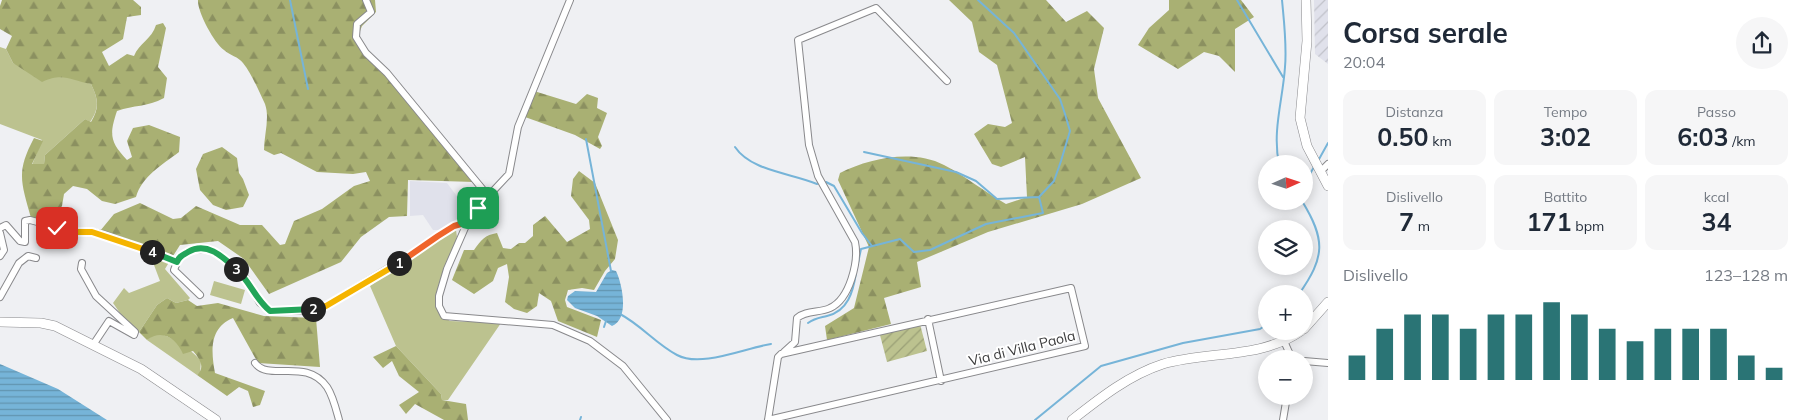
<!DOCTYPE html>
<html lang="it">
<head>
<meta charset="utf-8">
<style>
  :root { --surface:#fff; --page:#f6f6f7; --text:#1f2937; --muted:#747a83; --accent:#2a7475 }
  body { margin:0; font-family:Mulish,sans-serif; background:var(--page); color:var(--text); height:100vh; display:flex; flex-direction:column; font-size:19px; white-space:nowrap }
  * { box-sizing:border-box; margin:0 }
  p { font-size:16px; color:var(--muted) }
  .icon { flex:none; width:28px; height:28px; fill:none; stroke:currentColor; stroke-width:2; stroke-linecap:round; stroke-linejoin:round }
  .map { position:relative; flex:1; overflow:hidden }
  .side { display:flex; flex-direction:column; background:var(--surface); width:475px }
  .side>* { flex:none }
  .needle { width:32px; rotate:87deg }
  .tools { position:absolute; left:1258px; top:155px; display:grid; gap:10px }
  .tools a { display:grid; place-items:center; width:55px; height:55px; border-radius:50%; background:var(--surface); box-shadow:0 2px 12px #0003; font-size:25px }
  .pin { position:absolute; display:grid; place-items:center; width:42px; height:42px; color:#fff; margin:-21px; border-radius:10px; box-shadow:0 2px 8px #0006 }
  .km { position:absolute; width:25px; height:25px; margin:-12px; border-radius:50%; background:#222; color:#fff; font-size:14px; line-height:25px; text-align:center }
  .round { display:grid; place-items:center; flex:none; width:52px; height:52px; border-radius:26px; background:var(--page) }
  .summary { display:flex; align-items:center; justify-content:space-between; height:85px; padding:0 15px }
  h1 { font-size:28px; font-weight:700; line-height:38px }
  .figures { display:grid; grid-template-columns:repeat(3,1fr); gap:8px; height:85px; padding:5px 15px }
  .figures div { display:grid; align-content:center; border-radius:12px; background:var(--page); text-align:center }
  .figures b { font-size:25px; font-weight:700 }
  .figures small { font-size:14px; font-weight:400 }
  .figures p { font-size:14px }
  .chart { height:140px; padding:10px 15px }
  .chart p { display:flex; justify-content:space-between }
  .chart svg { width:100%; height:90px; margin-top:5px; stroke:var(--accent); stroke-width:6 }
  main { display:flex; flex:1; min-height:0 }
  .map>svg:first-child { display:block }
</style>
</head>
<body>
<main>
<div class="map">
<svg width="1328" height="420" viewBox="0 0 1328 420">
  <defs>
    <pattern id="industrial-furrows" width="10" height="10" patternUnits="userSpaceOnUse" patternTransform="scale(1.25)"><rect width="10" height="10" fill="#e0e1eb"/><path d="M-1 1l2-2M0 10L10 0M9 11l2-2" fill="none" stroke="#c1c2ca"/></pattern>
    <pattern id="forest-firs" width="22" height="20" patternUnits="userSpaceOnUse" patternTransform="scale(1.25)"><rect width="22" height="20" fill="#a9b073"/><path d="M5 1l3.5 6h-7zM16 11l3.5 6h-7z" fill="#8b9060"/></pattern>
    <pattern id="garden-furrows" width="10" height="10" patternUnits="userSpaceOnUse" patternTransform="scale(1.25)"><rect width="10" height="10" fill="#bcc28f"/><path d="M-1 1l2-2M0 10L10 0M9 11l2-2" fill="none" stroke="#9a9f76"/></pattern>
    <pattern id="water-rules" width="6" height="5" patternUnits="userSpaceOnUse" patternTransform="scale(1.25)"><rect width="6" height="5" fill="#76b4d8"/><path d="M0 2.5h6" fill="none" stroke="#6294b0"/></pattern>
  </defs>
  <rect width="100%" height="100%" fill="#eff0f3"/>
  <path fill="#e0e1eb" d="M410,181L447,183L468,211L441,230H433L423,215L410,216Z"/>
  <path fill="url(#industrial-furrows)" d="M1314,0H1328V64L1315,54Z"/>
  <path fill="#bcc28f" d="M0,47L6,49L13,63L54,76L69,77L91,84C98,98 100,108 90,122L85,119L45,155L44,164L32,165L42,140L0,124Z
    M456,230L457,237L437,298L440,314L450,321L501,323L448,400H442L441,394L396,346L370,286L421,250Z
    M151,257L168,264L165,269L190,298L188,300L176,303L167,298L157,305L139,332L122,316L113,303L124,288L129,293L160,281Z
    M214,281L245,290L241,304L210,295Z
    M155,333C167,333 194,351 201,361L200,373L197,375L147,340Z"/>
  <path fill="url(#forest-firs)" d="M2,0H133L141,7V15L127,17L123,39L102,52L109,66L127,54L134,56C139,43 152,39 156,25L163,23L166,28L158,67L167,78L164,98C147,107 134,105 117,111C109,135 110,142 127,160L132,157L127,141L133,128L149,125L180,137L179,152C162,165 142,176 136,197L115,204L102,201L87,189L73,186L64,194L62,206L50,222L31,218C21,182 16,172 34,138L43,141L32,164H44L45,155L85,119L91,122C100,108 98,98 91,84C70,80 63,72 42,82L13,63L6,49L12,36L0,29V6Z
    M198,0H375L376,12L362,26L358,36L365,48L475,182L408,180L407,216L389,217L361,237L341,262L269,294L244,259L218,241L180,245L168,264L145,255L100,231L114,214L140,203L173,219L181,218L196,206L240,225H262L280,245L285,244L294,221L322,209L354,186L370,181L366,172L353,174L317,172L281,153L274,155L264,150C264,135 270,118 265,104C259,92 252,74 243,63C239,57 229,55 224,50C214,43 197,11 198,0Z
    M949,0H1046L1066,22L1087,11L1104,28L1094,69L1098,98L1141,178L1082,204L988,232L917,262L921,287L884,298L891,324L827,340L825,326L854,308L869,247L838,180L840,173C870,158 913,149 944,165C965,176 985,192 1006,204L1027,197L1025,157L1001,167L992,164L974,134L988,124L1005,127L1012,123L997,65L979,52L972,22Z
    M1169,0H1241L1254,17L1235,29V72L1219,56L1204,52L1178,69L1138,45L1149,28L1169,10Z
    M534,91L576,104L587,94L598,98L597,108L607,113L598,137L602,146L600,149L575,135L525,117Z
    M222,147L237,158L239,173L243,179L249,195L243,207L226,210L213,205L200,190L196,169L203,154Z
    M579,171L595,183L618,240L615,259L605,271L594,290L582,288L568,290L565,300L567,307L601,320L597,337L558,321L551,301L539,293L537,306L527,313L514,309L505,302L509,277L507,264L498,268L493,281L474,294L452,280L464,250H474C481,240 485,235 497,233L503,248L511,249L519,243H525L533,236V225L545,216L567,242L590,229L589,220L571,196L573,179Z
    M167,298L176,303L188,300L197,306L218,303L264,316L316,318L320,367L258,363L233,318C209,328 211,351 215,373L265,391L260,405L253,407L248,391L239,387L227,396L197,375C206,367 199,358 193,351L183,354C177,339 162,328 147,340L139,332L157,305Z
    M396,346L441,394L442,400L466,404L468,420H444L415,404L406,414L399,405L419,392L399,376L392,361L383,368L373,357Z"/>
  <path fill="url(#garden-furrows)" d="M920,324L927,351L887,362L880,335Z"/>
  <path fill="url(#water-rules)" d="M612,270L616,271C622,283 630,319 612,326L597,316L575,308L567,300L568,296L575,291L596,292L607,273Z
    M0,364L58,389L107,420H0Z"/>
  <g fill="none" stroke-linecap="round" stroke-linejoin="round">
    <path stroke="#76b4d8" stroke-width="2" d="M290,0L308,89
      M978,0L1014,33L1060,99L1065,114L1070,131L1061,161L1054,181L1039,197
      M1237,0L1283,77
      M586,139L611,271
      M735,147C751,171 791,173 817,184
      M864,152L956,172L976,181L997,199L1039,197
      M1318,161L1328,143
      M1279,164C1272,131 1283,99 1285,67C1287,45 1284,22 1282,0
      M826,182L834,186L862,233L872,246
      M1304,184L1314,167
      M858,263L861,249L900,239L914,252L930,250L986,224L1043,213L1039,197
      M1299,294C1325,257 1326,240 1302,201
      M620,314C641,325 656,344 677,355C701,368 745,348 771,344
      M808,323C815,318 819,318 827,316C848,311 853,292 856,273
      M604,327L606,321
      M580,420L581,417
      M1035,420L1101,366L1183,343L1260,329L1266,325"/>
    <defs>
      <path id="minor" d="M366,0L371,12L357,24L356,37L366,53L387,73L489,197
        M570,0L518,127L509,174L478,207L468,221L447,269L439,296V306L444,316L553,325L590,341L623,366L667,420
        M1321,171L1328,164
        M0,228L6,225L20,241L25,242V221L30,220L74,232H92L106,235L177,262
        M0,233L4,250L0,256
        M82,263L81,269L96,296L135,332L134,335L109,321L93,345
        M200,295L174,270L179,257L192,250L206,249L219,254L245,277L260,303L270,311H306L326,306L410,255L438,236L454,226L468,221
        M0,297L19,263L28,256L36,258
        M928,319L941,381
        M1284,341L1292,359
        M784,352L795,342L797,318C806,310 820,313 830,308C850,299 859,261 855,242L818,176L809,145L798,40L876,8L947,81
        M1304,361L1328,363
        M255,363C269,382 306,357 327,387C333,396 336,409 339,420
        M768,420L778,357L781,354L1071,288L1085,346L768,420
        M1283,420L1287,396"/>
      <path id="secondary" d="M1306,0L1307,41L1300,118L1307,146L1328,186
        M0,322L41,323L55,326L141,369L216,420
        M1304,329L1328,302
        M1072,420C1100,398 1129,375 1163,364C1208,351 1261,359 1301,331"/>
    </defs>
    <use href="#minor" stroke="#89898c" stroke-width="8"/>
    <use href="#secondary" stroke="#89898c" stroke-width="10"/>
    <use href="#minor" stroke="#fff" stroke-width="6"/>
    <use href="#secondary" stroke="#fff" stroke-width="9"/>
  </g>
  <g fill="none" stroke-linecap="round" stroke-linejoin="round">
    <defs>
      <path id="split-1" d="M399,263L438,236L454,226L468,222L478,208"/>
      <path id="split-2" d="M313,309L326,306L399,263"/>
      <path id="split-3" d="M236,269C250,281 255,299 270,311L313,309"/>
      <path id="split-4" d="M152,252L177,262C179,256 183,255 188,252C207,241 223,257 236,269"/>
      <path id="split-5" d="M57,228L74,232H92L152,252"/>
    </defs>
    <use href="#split-1" stroke="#fff" stroke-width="10"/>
    <use href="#split-2" stroke="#fff" stroke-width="10"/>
    <use href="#split-3" stroke="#fff" stroke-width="10"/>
    <use href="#split-4" stroke="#fff" stroke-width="10"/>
    <use href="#split-5" stroke="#fff" stroke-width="10"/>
    <use href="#split-1" stroke="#f0652b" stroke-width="6"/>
    <use href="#split-2" stroke="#f5b400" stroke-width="6"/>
    <use href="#split-3" stroke="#22a559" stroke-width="6"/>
    <use href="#split-4" stroke="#22a559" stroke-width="6"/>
    <use href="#split-5" stroke="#f5b400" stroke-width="6"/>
  </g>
  <g text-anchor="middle" stroke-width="4" stroke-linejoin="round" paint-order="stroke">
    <g font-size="14" fill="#3c3c3d" stroke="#fff">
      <text transform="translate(1022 348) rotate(-14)" y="5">Via di Villa Paola</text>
    </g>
  </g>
</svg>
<div class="tools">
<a><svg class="needle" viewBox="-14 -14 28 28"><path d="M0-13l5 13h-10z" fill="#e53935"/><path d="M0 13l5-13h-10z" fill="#747a83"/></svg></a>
<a><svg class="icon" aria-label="layers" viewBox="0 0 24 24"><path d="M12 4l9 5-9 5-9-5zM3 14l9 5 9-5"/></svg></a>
<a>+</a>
<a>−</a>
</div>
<div class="pin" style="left:478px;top:208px;background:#1e9e55"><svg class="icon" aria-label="arrive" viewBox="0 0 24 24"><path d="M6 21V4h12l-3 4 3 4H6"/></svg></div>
<div class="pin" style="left:57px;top:228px;background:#d93025"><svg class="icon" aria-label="check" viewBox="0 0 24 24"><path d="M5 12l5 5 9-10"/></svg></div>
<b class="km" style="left:399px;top:263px">1</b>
<b class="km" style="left:313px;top:309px">2</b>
<b class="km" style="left:236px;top:269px">3</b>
<b class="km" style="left:152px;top:252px">4</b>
</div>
<section class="side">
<div class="summary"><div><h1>Corsa serale</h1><p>20:04</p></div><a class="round"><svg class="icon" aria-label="share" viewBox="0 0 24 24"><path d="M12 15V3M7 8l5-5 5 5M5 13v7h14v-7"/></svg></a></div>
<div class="figures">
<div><p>Distanza</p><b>0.50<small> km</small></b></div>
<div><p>Tempo</p><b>3:02</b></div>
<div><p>Passo</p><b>6:03<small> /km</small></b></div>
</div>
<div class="figures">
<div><p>Dislivello</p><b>7<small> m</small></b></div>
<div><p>Battito</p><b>171<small> bpm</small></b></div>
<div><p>kcal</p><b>34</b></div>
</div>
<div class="chart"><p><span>Dislivello</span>123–128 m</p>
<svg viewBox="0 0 160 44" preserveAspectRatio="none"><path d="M5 44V32M15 44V19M25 44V12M35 44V12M45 44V19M55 44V12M65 44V12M75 44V6M85 44V12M95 44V19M105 44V25M115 44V19M125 44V19M135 44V19M145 44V32M155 44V38"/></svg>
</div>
</section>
</main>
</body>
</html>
